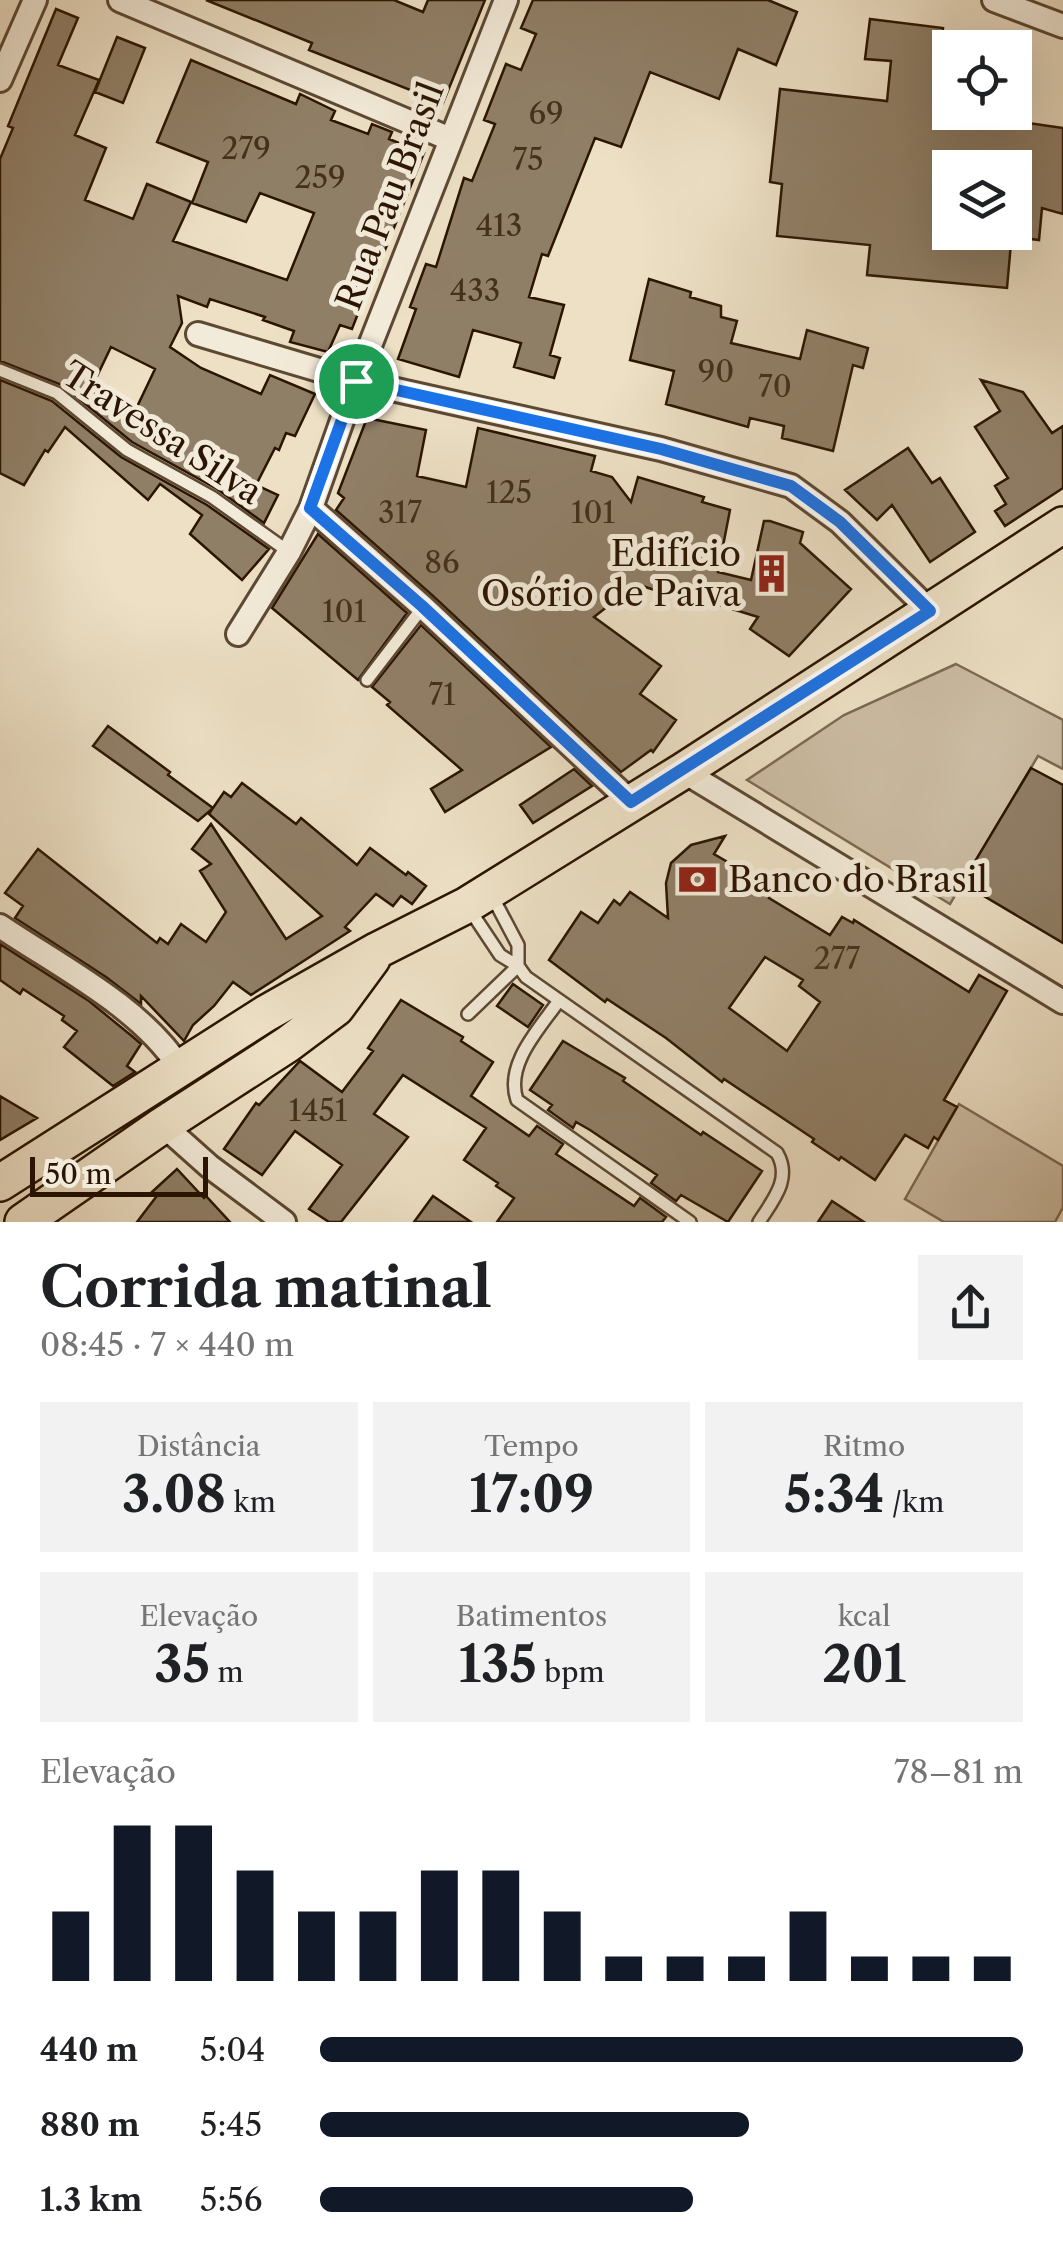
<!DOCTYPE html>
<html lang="pt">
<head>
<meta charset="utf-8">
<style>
  :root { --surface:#fff; --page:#f2f2f2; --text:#202124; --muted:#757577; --accent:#111827 }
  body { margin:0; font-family:"Libre Caslon Text",serif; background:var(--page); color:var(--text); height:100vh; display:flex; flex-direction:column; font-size:38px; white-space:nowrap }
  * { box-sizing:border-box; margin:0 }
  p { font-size:32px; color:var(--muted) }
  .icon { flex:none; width:55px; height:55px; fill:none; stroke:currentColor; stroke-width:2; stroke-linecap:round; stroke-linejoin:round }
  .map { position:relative; height:1222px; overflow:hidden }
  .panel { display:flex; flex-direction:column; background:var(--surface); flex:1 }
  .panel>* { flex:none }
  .fabs { position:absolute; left:932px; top:30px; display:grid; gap:20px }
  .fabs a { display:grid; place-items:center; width:100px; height:100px; border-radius:0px; background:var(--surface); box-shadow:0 10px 40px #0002; font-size:50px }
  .scale { position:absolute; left:30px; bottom:25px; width:178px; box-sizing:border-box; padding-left:10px; border:5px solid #2b1502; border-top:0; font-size:28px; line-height:35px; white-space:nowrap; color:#2b1502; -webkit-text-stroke:8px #f3ebd9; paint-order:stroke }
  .pin { position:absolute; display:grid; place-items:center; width:85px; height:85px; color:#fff; margin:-42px; border:5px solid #fff; border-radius:50%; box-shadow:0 2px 10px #0007 }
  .round { display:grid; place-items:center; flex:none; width:105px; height:105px; border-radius:0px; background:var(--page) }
  .summary { display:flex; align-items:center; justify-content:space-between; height:170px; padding:0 40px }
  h1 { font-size:55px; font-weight:800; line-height:75px }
  .figures { display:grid; grid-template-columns:repeat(3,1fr); gap:15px; height:170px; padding:10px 40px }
  .figures div { display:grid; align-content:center; border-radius:0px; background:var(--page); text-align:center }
  .figures b { font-size:50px; font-weight:800 }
  .figures small { font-size:28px; font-weight:400 }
  .figures p { font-size:28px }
  .chart { height:280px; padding:20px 40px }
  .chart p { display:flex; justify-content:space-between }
  .chart svg { width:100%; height:180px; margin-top:10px; stroke:var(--accent); stroke-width:6 }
  ul { padding:0 40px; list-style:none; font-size:32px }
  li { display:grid; grid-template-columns:160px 120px 1fr; align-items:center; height:75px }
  li i { height:25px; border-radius:12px; background:var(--accent) }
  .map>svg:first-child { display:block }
</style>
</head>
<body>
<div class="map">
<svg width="1063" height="1222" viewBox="0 0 1063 1222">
  <rect width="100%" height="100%" fill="#ede0c5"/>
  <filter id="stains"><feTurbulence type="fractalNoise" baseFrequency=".002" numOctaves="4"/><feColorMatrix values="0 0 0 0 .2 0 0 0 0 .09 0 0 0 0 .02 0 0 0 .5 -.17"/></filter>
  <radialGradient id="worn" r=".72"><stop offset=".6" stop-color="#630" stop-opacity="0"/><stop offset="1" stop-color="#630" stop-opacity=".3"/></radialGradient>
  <path fill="#ccbda4" stroke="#7c6953" stroke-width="2.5" d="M956,664L1063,720V769L1038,756L950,904L747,780L844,715Z
    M959,1104L1063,1166V1207L1055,1222H944L905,1199Z"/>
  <path fill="#907f67" stroke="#2b1502" stroke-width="2.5" fill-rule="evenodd" d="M206,0H394L423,12L428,0H485L443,103L309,50L312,43Z
    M533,0H768L797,12L776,65L738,49L719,99L650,72L621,147L595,138L548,256L542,254L529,297L564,305L550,355L560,358L554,378L514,367L521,343L473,330L459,377L398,359L416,309L410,307L426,264L436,267L464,178L472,181L495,124L484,120L506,64L521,70L536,34L521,28Z
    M56,9L78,18L58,65L99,80L75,135L106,148L85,200L133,219L147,184L191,202L173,241L287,280L314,213L260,193L246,222L192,203L208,162L157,142L191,60L296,104L300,94L335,111L331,120L368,134L372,124L392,132L389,139L424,153L375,275L361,270L349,307L359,311L352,329L340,325L328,352L290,342L294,331L263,320L265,317L210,299L207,307L178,296L182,323L170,347L201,368L261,394L270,375L315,394L295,436L286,433L279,450L275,448L256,485L278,495L264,523L217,489L132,442L62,385L0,361V159L13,128L8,126ZM111,347L155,369L135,411L90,391Z
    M870,19L943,28L941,43L950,44V112H987L986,117L1063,128V214L1042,208L1039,240L1015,237V168H950V232H1012L1007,288L867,275L870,245L777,236L782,184L770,182L780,89L887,101L891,61L865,59Z
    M117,37L145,48L123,103L95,92Z
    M649,279L691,292L690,297L721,306V317L737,321L731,343L800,359L807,330L868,348L863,368L853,365L833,451L782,438L784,426L750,418L748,427L666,404L674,371L630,360Z
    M0,380L52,401L121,457L207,505L269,549L242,580L190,534L202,515L160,484L148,500L65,427L48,452L45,450L24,485L0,473Z
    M981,380L1023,392L1052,433L1063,426V488L1005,526L995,511L1006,504L995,486L1008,478L975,427L1000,411Z
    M367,418L426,430L417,476L466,487L478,428L595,456L591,471L612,477L631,502L638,477L704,497L702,502L730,510L718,572L751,580L764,521H770L803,532L800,543L851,589L789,656L750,629L758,617L703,600L701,605L636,584L594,617L661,666L640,694L676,720L653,752L651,750L621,772L433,596L336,510L344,498L338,493Z
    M908,448L932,483L940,478L975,532L930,562L892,505L877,520L845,490Z
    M318,534L407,613L358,680L272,608Z
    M421,625L551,747L445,812L431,789L462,770L387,705L390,702L372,687Z
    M108,726L170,772L168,775L213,808L224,792L231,797L242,783L296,824L301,818L357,865L370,848L406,875L408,872L426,886L412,904L401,896L393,906L376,894L345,927L350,931L251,995L233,982L214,1006L193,1025L184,1041L141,996V1004L106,977L15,918L23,906L5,893L38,849L157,943L160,938L168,944L181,924L206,942L226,912L200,871L211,864L192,849L211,824L286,939L322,916L209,814L212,809L198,821L93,746Z
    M1031,768L1063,785V943L962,883Z
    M574,769L592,786L533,823L520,805Z
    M725,836L714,854L774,889L769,898L830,935L842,917L853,923L854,920L969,992L979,975L1007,991L944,1100L957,1107L938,1140L934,1137L928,1148L905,1135L875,1180L841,1157L839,1160L812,1142L814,1139L724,1079L722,1082L666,1038L607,999L605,1002L549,960L581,912L598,923L614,900L620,905L630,892L668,918L666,883L671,863L691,845ZM765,957L803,980L799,986L820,1002L787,1051L729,1008Z
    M0,944L89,1001L133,1037L141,1044L127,1066L135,1072L113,1086L64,1047L77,1031L62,1020L64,1016L23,989L20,994L0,980Z
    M513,984L543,1005L528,1027L497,1006Z
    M401,1000L463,1037L461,1041L493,1062L471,1096L529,1136L537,1126L563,1144L556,1154L634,1206L640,1198L666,1217L662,1222H497L514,1198L496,1186L498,1183L464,1160L486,1128L403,1075L374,1114L408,1137L341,1222H329L309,1209L342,1165L295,1131L262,1175L224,1149L256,1103L259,1105L300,1061L342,1092L373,1051L368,1048Z
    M563,1041L625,1078L623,1081L701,1135L703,1132L762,1171L728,1222L681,1195L676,1201L651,1183L657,1175L590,1130L576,1122L573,1128L548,1110L552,1105L530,1090Z
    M0,1096L37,1118L0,1140Z
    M177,1169L204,1198L206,1196L230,1222H137L156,1197L152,1192Z
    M433,1196L471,1222H414Z
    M832,1201L864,1222H818Z"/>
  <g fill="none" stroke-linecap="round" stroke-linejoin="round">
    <defs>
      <path id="lane" d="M0,370L57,393L127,450L212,497L289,552
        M367,680L423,607
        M468,907L500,955L518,966L526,977L777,1153C792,1179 773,1200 759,1222
        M558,1002C538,1030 505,1065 517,1100L690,1222
        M468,1014L518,966V945L491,894"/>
      <path id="street" d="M120,0L450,139
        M994,0L1063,26
        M0,80L35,0
        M198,334L356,381L661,449L791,486L840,522L930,611
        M311,508L423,607L631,802
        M238,634L289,552L311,508L356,381L506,0
        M683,771L1063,1002
        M0,926C59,966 141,1007 180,1068
        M163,1125L209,1166L284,1222"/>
      <path id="primary" d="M0,1183L265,1014L378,950L467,905L683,771L1063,525
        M23,1222L163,1125L288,1044L336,1008L372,959"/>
    </defs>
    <use href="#lane" stroke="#5c4833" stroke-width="16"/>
    <use href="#street" stroke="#5c4833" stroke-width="28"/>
    <use href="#primary" stroke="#2b1502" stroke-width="40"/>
    <use href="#lane" stroke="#f3ebd9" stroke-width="11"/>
    <use href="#street" stroke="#f3ebd9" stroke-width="22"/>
    <use href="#primary" stroke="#ede0c5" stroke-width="35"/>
  </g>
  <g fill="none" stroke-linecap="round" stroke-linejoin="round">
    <defs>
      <path id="route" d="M356,381L661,449L791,486L840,522L930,611L631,802L422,606L310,508Z"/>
    </defs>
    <use href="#route" stroke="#fff" stroke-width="20"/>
    <use href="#route" stroke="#1a73e8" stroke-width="12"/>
  </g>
  <defs>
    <symbol id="building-bare" viewBox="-9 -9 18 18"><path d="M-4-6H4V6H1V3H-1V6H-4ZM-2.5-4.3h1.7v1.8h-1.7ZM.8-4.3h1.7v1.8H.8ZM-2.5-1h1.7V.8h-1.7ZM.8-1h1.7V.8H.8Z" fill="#8f2418" stroke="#f3ebd9" stroke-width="2.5" paint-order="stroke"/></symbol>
    <symbol id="bank-bare" viewBox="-9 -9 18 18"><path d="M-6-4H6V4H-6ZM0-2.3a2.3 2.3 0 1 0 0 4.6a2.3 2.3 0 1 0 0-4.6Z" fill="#8f2418" stroke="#f3ebd9" stroke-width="2.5" paint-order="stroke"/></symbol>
  </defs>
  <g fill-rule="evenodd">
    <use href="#building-bare" x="744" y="546" width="55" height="55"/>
    <use href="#bank-bare" x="670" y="852" width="55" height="55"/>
  </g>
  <g text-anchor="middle" stroke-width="10" stroke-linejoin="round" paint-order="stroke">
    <g font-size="30" fill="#44301b">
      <text x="546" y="124">69</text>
      <text x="246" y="159">279</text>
      <text x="528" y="170">75</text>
      <text x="320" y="188">259</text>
      <text x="499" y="236">413</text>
      <text x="475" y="301">433</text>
      <text x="716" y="382">90</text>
      <text x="775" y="397">70</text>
      <text x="509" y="503">125</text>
      <text x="400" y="523">317</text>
      <text x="593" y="523">101</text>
      <text x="442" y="573">86</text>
      <text x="344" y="622">101</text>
      <text x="442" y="705">71</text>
      <text x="837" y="969">277</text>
      <text x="318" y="1121">1451</text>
    </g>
    <g font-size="35" fill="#2b1502" stroke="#f3ebd9">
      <text transform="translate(390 196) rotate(-69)" y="12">Rua Pau Brasil</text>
      <text transform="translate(162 433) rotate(33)" y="12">Travessa Silva</text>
    </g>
    <g font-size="35" fill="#2b1502" stroke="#f3ebd9" text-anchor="end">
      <text x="741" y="566">Edifício<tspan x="741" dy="40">Osório de Paiva</tspan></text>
      <text x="728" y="892" text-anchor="start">Banco do Brasil</text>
    </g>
  </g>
  <rect width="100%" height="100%" filter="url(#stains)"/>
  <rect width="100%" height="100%" fill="url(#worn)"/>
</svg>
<div class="fabs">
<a><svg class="icon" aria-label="locate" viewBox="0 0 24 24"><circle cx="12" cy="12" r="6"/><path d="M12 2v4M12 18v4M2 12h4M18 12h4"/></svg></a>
<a><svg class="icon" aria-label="layers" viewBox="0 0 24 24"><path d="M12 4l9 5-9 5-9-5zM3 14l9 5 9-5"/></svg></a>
</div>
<div class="scale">50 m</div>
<div class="pin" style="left:356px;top:381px;background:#1e9e55"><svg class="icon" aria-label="arrive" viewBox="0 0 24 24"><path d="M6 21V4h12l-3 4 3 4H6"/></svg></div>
</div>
<section class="panel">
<div class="summary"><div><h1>Corrida matinal</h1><p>08:45 · 7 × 440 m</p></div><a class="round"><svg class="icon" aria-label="share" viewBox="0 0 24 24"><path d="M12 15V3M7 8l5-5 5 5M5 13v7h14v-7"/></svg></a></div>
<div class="figures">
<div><p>Distância</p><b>3.08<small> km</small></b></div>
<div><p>Tempo</p><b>17:09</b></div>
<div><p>Ritmo</p><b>5:34<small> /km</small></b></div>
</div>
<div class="figures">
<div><p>Elevação</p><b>35<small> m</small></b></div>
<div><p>Batimentos</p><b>135<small> bpm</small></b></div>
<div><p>kcal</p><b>201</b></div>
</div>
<div class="chart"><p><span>Elevação</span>78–81 m</p>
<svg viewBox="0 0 160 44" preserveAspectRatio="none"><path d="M5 44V27M15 44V6M25 44V6M35 44V17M45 44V27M55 44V27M65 44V17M75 44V17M85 44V27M95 44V38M105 44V38M115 44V38M125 44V27M135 44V38M145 44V38M155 44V38"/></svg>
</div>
<ul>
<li><b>440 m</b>5:04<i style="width:100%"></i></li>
<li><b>880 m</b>5:45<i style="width:61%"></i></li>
<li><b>1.3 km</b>5:56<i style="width:53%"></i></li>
</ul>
</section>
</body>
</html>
